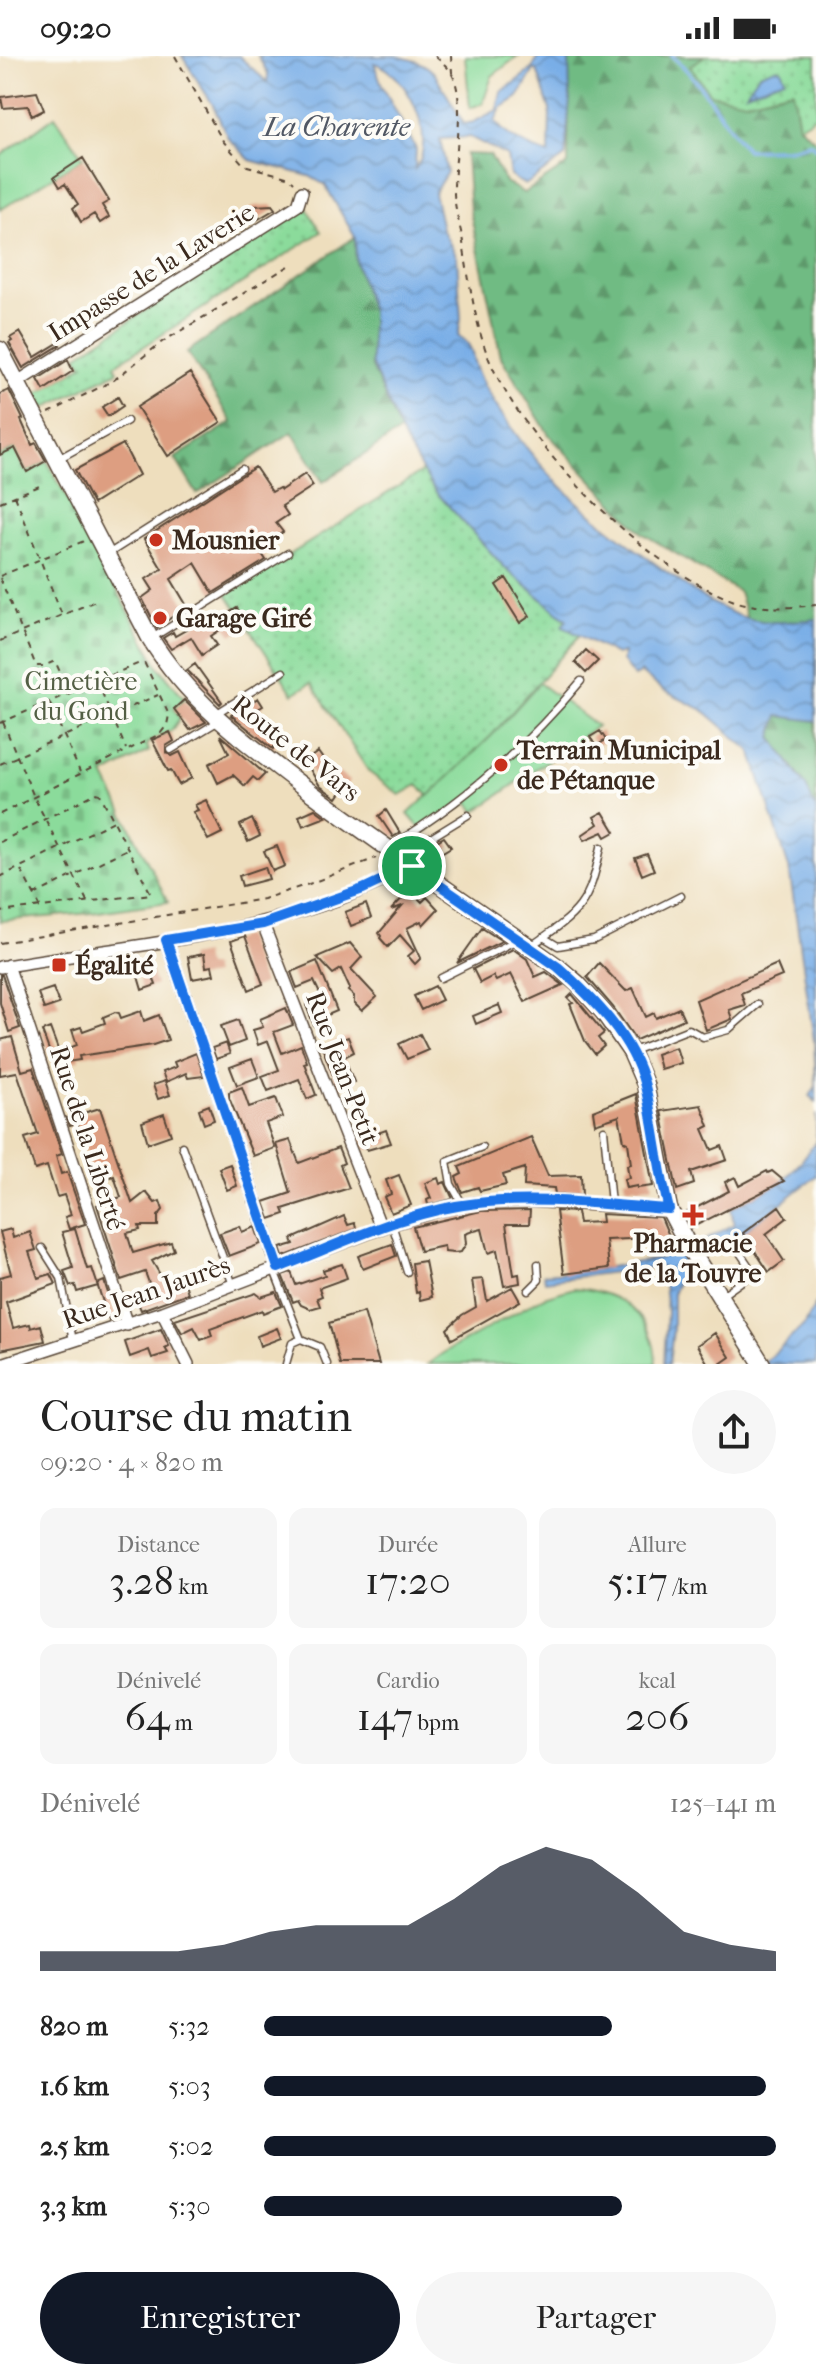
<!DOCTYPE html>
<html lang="fr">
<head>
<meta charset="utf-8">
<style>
  :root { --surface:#fff; --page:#f6f6f6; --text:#222; --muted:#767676; --accent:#111827 }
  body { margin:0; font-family:"IM FELL French Canon",serif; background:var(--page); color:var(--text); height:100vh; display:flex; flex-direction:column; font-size:30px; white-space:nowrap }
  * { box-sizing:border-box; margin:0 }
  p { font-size:26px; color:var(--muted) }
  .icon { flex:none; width:44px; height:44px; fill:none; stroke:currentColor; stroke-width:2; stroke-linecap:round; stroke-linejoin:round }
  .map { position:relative; height:1308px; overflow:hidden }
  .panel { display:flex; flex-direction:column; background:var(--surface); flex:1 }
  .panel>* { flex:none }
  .pin { position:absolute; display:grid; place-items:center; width:68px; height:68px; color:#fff; margin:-34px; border:4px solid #fff; border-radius:50%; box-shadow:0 2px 8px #0007 }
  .round { display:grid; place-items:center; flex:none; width:84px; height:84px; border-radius:42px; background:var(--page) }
  .overview { display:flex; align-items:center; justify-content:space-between; height:136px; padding:0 40px }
  h1 { font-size:44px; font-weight:600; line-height:60px }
  .metrics { display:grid; grid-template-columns:repeat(3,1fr); gap:12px; height:136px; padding:8px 40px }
  .metrics div { display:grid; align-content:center; border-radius:16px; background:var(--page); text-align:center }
  .metrics b { font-size:40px; font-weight:600 }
  .metrics small { font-size:22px; font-weight:400 }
  .metrics p { font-size:22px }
  .chart { height:224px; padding:16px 40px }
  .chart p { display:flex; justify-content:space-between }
  .chart svg { width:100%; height:144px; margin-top:8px; fill:var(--accent); opacity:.7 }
  .primary-button { display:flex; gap:16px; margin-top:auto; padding:16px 40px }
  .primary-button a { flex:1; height:92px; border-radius:48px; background:var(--accent); color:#fff; font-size:32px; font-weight:600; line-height:92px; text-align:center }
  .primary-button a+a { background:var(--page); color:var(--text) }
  ul { padding:0 40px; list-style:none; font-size:26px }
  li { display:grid; grid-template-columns:128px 96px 1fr; align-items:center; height:60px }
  li i { height:20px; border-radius:10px; background:var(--accent) }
  .status { display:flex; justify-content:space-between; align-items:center; height:56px; padding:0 40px; background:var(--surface); direction:ltr }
  .status svg { height:22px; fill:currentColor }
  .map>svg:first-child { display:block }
</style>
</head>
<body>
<div class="status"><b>09:20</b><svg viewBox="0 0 49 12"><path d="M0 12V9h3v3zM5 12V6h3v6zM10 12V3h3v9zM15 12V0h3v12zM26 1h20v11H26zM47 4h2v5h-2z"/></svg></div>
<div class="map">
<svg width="816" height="1308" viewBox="0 0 816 1308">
  <defs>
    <pattern id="forest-firs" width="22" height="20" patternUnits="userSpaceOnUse" patternTransform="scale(2)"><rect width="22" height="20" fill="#70bb83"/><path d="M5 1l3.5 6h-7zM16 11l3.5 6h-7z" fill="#5d986b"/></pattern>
    <pattern id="cemetery-stones" width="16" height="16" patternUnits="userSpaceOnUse" patternTransform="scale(2)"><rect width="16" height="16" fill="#8bdb9b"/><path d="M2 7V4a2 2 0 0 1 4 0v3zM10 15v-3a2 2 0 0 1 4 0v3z" fill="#79bc85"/></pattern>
    <pattern id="park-dots" width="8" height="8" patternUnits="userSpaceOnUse" patternTransform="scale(2)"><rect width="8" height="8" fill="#8bdb9b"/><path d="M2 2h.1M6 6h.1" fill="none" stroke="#79bc85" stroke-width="1.8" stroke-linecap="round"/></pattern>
    <pattern id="water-waves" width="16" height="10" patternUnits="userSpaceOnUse" patternTransform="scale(2)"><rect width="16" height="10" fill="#79aee7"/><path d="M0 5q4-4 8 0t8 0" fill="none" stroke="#648ebb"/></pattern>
  </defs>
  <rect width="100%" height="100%" fill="#fdfcf7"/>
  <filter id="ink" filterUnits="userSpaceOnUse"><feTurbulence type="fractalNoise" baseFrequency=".0125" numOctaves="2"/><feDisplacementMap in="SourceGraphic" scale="16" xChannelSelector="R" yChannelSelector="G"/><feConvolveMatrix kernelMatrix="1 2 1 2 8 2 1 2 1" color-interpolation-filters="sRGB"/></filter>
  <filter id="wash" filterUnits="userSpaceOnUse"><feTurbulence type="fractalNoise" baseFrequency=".006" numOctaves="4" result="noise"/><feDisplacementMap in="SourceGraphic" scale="32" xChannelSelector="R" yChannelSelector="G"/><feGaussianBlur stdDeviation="1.8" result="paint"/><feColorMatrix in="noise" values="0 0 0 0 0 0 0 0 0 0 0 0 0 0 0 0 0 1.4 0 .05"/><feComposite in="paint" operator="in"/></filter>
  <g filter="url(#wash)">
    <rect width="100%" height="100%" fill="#eedebd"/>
    <path fill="#8bdb9b" stroke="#63825c" stroke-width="2" d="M465,0H518L492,20L483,47L470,52Z
      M55,60L83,102L0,154V100Z
      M539,627L597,670L475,756L469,746L424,777L408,758L492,679Z
      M574,1232C619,1235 655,1259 656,1308H428L443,1297L544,1241Z"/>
    <path fill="url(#forest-firs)" stroke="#567250" stroke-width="2" d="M569,0H705L691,10L746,45L793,34L799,70L816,85V793L806,730L772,681L777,660L739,536L642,477L549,379L501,301L470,155L466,98L490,99L505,126L524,137L568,108Z
      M355,181L356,206L371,256V308L400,375L323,426L292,376L197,438L175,402L232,366L187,296Z"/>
    <path fill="url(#cemetery-stones)" stroke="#63825c" stroke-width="2" d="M16,392L27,416L47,405L158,610L185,643L174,653L180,662L171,675L146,688L149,695L104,719L168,846L91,857L0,865V399Z"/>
    <path fill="url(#park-dots)" stroke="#63825c" stroke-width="2" d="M705,0H816V60L799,70L793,34L746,45L710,38L690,10Z
      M305,149L321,176L115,309L118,315L41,354L34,340L83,309L77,300Z
      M423,415L434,434L506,513L568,565L563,571L580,579L492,679L429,740L418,729L400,739L369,716L311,627L293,638L227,538Z"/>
    <path fill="url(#water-waves)" stroke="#5a6c82" stroke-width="2" fill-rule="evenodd" d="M182,0H239L267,26L268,18L258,0H396C410,3 425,6 435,18L464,68L474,66L497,54L501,36L531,14L539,0H569L570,43L565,101L525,129L510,120L507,100L470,81L440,83L447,116L434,137L442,173L457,201L461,263L458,280C472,287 471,296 475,309C479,324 496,350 505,363C552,431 598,466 664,514C692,534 720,557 755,564C774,568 796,565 816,563V665L778,660L772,681L806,730L816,753V1046L810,1040L816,1030L814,985L789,812L751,695L703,654L664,635L640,616L634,621L622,605L623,597L616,599L562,570L567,564L506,513L434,434L404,384L371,307V256L356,206L355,181L325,129L309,120L250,104L228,82L213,49ZM374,7C408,16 438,84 415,113L416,93L382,29ZM534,14H537L550,54L549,98C529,92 507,82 495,65L501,52L518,41Z
      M775,12L781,13L785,23L746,37L759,18Z
      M816,1058V1120L743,1177L686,1207L673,1238V1274L669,1308H664L667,1256L662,1210L545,1225L544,1218L588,1215L661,1202L674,1189L681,1198L734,1168L731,1152L782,1126L800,1107L816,1085Z
      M816,1247V1308H763L805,1268Z"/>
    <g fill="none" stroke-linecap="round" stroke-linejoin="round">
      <path stroke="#79aee7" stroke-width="4" d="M672,0C702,25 721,64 747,94L788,93L810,87L816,92"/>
    </g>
    <g id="blocks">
      <path fill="#dd9e81" d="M37,36L44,54L32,60L28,50L3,52L1,41Z
        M83,102L109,145L102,149L109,161L100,167L94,158L81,166L73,152L78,148L65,128L60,131L54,121Z
        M272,149L275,153L250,168L244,156L254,150Z
        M20,276L35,301L58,287L60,289L23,312L9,287L12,285L10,282Z
        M68,304L73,315L44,334L38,323Z
        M190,317L221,366L168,400L137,351Z
        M9,334L23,363L21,364L32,389L36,387L46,405L27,416L15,392L0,399V338Z
        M118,341L123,350L108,360L102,351Z
        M123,388L139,419L93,448L75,414Z
        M255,411L272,436L279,432L281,434L305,418L313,430L282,450L288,459L276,467L283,476L258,492L266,504L213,537L195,507L171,523L187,550L157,572L142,542L153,534L146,523L162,513L144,483Z
        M506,522L530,560L520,567L496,529Z
        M237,552L248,570L232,579L226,570L211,580L217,589L202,599L191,581L171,593L163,582L173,576L175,580L207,562L211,568Z
        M586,594L598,605L586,617L575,606Z
        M195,608L222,646L220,648L187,614Z
        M258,642L263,650L255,655L281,678L273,693L231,659Z
        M184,644L206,666L190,674L174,653Z
        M600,675L606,684L596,690L590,681Z
        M170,676L174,685L166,690V696L172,700L180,696L192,722L179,729L171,714L168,715L152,684Z
        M220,679L265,718L258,725L253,721L245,730L233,719L218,727L209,708L229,697Z
        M318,696L335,720L339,717L349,725L337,742L320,730L305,705Z
        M206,744L222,777L208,784L193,756L198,754L195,749Z
        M315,753L326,761L303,770L299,760Z
        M386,754L400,777L393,781L379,760Z
        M603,756L615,776L606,781L603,776L585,784L582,779L598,768L594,761Z
        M252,763L260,780L248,786L240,769Z
        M444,781L451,791L426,806L415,798Z
        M277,790L285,810L273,815L264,795Z
        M647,798L654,814L642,819L635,802Z
        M265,811L269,823L242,830L239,820Z
        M410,834L422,846L427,841L438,853L423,869L421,865L407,872L421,902L415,908L408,900L414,895L400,879L388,891L380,882L381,880L379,877L402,850L391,854Z
        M366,848L371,862L351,870L345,856Z
        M482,872L502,885L457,907L474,883Z
        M245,880L263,928L249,934L231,885Z
        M350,887L362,901L351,913L377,941L362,955L354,947V940L348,935L350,933L341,913L333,918L317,901Z
        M513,893L527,903L535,921L546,916L563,929L525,946L511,918L496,925L493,920L480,927L473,913Z
        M204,898L206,911L212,910L214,919L192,923L188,901Z
        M317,905L337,955L325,960L327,965L314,970L306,949L322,942L314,925L297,932L291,916Z
        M599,907L626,935L633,932L646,961L654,957L656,962L679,952L684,963L636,984L613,951L587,921Z
        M777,908L782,920L741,937L745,949L729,954L732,963L706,974L696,944Z
        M150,913L156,929L142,934L137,917Z
        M0,919H2L20,972L9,976L0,947Z
        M435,930L442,944L421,954L414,940Z
        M53,932L59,948L44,953L38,937Z
        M572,938L604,977L598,982L604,990L595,998L585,985L570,948L573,947L568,942Z
        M499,949L502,957L476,968L473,960Z
        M286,952L293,969L274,976L282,997L301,989L307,1006L304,1007L316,1039L307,1043L299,1023L268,1035L262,1020L279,1014L268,985L258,989L253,974L263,971L260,963Z
        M141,955L144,965L159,959L168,984L153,989L79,1000L80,1004L54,1008L42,975L50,972L59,996L77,989L72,974L81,971L83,975L105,967L103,961L115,956L119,957L121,962Z
        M238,964L245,985L229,991L221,970Z
        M420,978L428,994L407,1003L399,988Z
        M12,981L22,1015L33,1012L62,1098L56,1100L61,1118L67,1116L85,1168L69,1173L65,1161L71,1159L64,1139L57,1141L47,1110L35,1114L25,1082L38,1078L17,1016L0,1019V984Z
        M348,981L354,996L344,1001L354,1026L338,1032L322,991Z
        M226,987L230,998L216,1003L212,992Z
        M676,991L681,1007L660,1013L656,998Z
        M196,997L204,1020L188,1022L186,1017L166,1026L162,1016L176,1011L174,1006Z
        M252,1003L259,1021L237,1029L230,1011Z
        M165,1025L170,1039L158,1043L153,1029Z
        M242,1031L249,1051L276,1042L283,1061L266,1067L275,1092L253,1100L229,1042V1036Z
        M636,1038L653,1130L637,1132V1130L626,1132L624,1123L629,1122L627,1109L631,1108L628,1087L624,1085L619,1060L595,1068L593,1055Z
        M209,1049L214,1064L204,1068L199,1053Z
        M701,1049L709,1070L703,1073L712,1094L722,1090L727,1104L691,1116L694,1128L677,1134L661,1055Z
        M100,1052L132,1147L146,1136L155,1147L160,1145L163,1154L158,1160V1170H139L140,1174L127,1177L133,1197L171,1186L174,1194L152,1205L165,1227L183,1221L188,1237L141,1254L137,1244L153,1238L145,1216L121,1224L97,1149L121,1141L114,1120L111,1121L107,1109L92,1114L77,1068L70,1070L67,1062Z
        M164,1058L171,1079L148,1087L142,1066Z
        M377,1074L378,1077L386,1074L391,1087L367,1094L361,1080Z
        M531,1081L548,1120L581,1119L582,1140L555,1138L554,1132L524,1130L525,1112L503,1119L506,1129L480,1135L478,1131L462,1136L456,1121L462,1118L459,1111Z
        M290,1084L299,1107L338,1092L344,1107L340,1109L349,1132L283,1153L285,1158L270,1163L264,1146L291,1137L276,1088Z
        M230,1108L237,1130L227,1134L219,1112Z
        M767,1115L768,1117L772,1115L784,1125L691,1172L684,1158L729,1135L725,1126L735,1121L739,1130Z
        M399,1119L411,1149L391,1157L384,1141L391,1138L386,1124Z
        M438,1122L440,1128L445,1126L453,1143L428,1149L427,1144L431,1142L425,1127Z
        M779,1150L787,1162L766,1178L784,1205L769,1216L743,1177Z
        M530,1154L529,1168H506L514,1219L519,1218L520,1227L504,1230L497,1194L488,1197L482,1173L474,1175L472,1172L473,1175L465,1178L466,1188L461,1196L454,1197L445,1196L444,1190L420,1195L413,1171L481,1155Z
        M556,1155L577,1156L579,1167L602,1166L601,1158L661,1161L670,1182L653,1185V1182L606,1184L609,1212L564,1218Z
        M344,1160L348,1169L355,1167L356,1173L283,1201L280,1192L294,1188L292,1183Z
        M240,1170L242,1176L255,1171L261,1188L229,1200L220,1177Z
        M11,1173L13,1182L30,1176L36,1194L29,1196L38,1222L51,1218L56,1228L6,1246L13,1272L30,1268L31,1272L41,1269L45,1285L0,1294V1221L11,1218L0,1176Z
        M75,1173L87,1213L92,1212L98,1230L77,1236L75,1229L70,1230L64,1215L73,1212L62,1176Z
        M392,1188L396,1200L363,1213L358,1200Z
        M425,1205L432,1241L420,1244L419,1236L416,1237L412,1207Z
        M342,1208L347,1222L319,1232L322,1240L317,1242L320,1250L310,1253L301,1249L298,1244L293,1246L282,1219L291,1216L296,1229L325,1219L323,1214Z
        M483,1223L487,1245L512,1231L520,1245L452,1283L447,1273L462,1259L476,1251L472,1224Z
        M104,1225L116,1262L109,1264L97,1228Z
        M276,1236L282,1250L263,1257L262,1254L210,1273L212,1280L201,1284L194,1271L182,1277L175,1264L256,1237L261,1241Z
        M364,1256L379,1308H340L329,1267Z
        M277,1272L281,1282L260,1290L257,1280Z
        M161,1273L169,1290L165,1292L168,1297L152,1302L149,1294L130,1301L125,1286Z
        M715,1277L730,1301L720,1308H708L697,1289Z"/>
    </g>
  </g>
  <g filter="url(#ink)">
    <use href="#blocks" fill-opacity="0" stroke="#564536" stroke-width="2"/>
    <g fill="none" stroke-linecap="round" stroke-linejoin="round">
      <defs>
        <path id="service" d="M60,402L127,365
          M108,498L242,413
          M152,582L288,497
          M217,657L283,616
          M171,694L219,665
          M389,791C462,747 527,690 581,625
          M403,799L468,759
          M543,881L558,890L594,884L681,840
          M531,890C580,856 589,850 601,791
          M441,922L515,885
          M631,996L689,973L703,981L728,974L758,948
          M604,1074L611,1148
          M182,1090L233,1229
          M463,1149L451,1128L447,1105L482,1091
          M392,1168L407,1216
          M42,1192L61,1222L73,1285
          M274,1214L301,1283L320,1291L327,1308
          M528,1235L539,1224L538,1208
          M721,1240L749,1220L751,1213L736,1191
          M286,1308L292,1287L301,1283"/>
        <path id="minor" d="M16,327L298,149L302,136
          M263,868L381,1172
          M166,884L278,1212
          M8,909L127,1269
          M0,911C139,887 286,879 412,810
          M162,1256L188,1308
          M2,1308L162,1256L392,1168L437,1155L476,1147L527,1145L669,1153"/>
        <path id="secondary" d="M0,294L150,582C190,648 253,692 313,738C393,798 476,853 558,911L577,927L604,957L631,996L645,1028L669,1153L690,1193L762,1308"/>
      </defs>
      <use href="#service" stroke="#564536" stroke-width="9"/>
      <use href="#minor" stroke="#564536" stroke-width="14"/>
      <use href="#secondary" stroke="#564536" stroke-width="19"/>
      <path stroke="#564536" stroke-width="2" stroke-dasharray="6 6" stroke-linecap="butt" d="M175,0L223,85L244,109L290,122L294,126
        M435,0C440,5 449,11 452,18C467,46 453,107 454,138C455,152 459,167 462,180C468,219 476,276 492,310C530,393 646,512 732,544C758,554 789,552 816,549
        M451,0L452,17
        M49,357L114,324L162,286L289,210
        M15,440L62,559
        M0,446L42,429
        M0,520L84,485
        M0,522L36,610H44L55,605L69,636
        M0,585L98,544
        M97,625L126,693
        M49,646L80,716
        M3,666L34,741L87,845
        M0,667L142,606
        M0,708L158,639
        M0,758L160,678L167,669L169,659L144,606
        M0,786L96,737L100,738L151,838L0,856
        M21,814L40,850
        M0,821L114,765
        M34,839L127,793
        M0,887L263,843L309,828L376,802"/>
      <use href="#service" stroke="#fff" stroke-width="6"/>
      <use href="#minor" stroke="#fff" stroke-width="11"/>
      <use href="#secondary" stroke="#fff" stroke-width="16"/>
    </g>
  </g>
  <g fill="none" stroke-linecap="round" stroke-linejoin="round" filter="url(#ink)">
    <defs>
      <path id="route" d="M412,810L558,911C594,943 633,982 645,1030C655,1071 658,1113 669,1153C606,1149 540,1140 478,1147C409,1154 343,1187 278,1212L166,884L263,868L363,833Z"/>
    </defs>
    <use href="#route" stroke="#fff" stroke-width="16"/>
    <use href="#route" stroke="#1a73e8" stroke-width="10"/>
  </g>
  <g fill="#c8321e" stroke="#fdfcf7" stroke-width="3">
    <circle cx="156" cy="484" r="8"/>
    <circle cx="160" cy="562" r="8"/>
    <circle cx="501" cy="709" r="8"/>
    <rect x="51" y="901" width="16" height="16" rx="4"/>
    <path d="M689 1147h8v8h8v8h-8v8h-8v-8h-8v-8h8z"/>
  </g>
  <g text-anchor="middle" stroke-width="8" stroke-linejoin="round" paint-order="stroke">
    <g font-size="26" fill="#3b2a1e" stroke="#fdfcf7">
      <text transform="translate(151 216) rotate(-32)" y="9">Impasse de la Laverie</text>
      <text transform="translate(296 692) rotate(38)" y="9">Route de Vars</text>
      <text transform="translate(343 1012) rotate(69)" y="9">Rue Jean-Petit</text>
      <text transform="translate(88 1082) rotate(72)" y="9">Rue de la Liberté</text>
      <text transform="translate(146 1236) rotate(-19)" y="9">Rue Jean Jaurès</text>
    </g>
    <g font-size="26" font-weight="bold" fill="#3b2a1e" stroke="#fdfcf7" text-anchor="start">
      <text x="172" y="493">Mousnier</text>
      <text x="176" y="571">Garage Giré</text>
      <text x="517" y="703">Terrain Municipal<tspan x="517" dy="30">de Pétanque</tspan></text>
      <text x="75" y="918">Égalité</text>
      <text x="693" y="1196" text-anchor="middle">Pharmacie<tspan x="693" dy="30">de la Touvre</tspan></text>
    </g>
    <g font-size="26" fill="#535f44" stroke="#fdfcf7">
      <text x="81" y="634">Cimetière<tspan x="81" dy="30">du Gond</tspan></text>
    </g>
    <g font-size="28" font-style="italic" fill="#515864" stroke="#fdfcf7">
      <text x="337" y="80">La Charente</text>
    </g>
  </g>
</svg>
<div class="pin" style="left:412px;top:810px;background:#1e9e55"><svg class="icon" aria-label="arrive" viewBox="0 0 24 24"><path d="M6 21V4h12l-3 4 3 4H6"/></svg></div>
</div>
<section class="panel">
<div class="overview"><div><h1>Course du matin</h1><p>09:20 · 4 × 820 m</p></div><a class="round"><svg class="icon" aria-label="share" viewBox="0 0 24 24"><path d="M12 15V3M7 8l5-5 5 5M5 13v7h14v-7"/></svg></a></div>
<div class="metrics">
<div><p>Distance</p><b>3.28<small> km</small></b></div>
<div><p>Durée</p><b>17:20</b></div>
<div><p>Allure</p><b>5:17<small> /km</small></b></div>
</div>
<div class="metrics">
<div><p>Dénivelé</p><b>64<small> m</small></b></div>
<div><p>Cardio</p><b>147<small> bpm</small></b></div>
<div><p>kcal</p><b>206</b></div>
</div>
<div class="chart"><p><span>Dénivelé</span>125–141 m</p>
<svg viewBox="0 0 160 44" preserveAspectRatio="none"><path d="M0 44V38L10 38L20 38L30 38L40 36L50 32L60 30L70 30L80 30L90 22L100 12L110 6L120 10L130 20L140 32L150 36L160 38V44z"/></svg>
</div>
<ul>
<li><b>820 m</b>5:32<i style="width:68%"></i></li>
<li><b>1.6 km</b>5:03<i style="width:98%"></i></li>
<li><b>2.5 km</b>5:02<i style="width:100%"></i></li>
<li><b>3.3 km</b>5:30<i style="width:70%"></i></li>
</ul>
<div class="primary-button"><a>Enregistrer</a><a>Partager</a></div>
</section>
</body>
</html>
